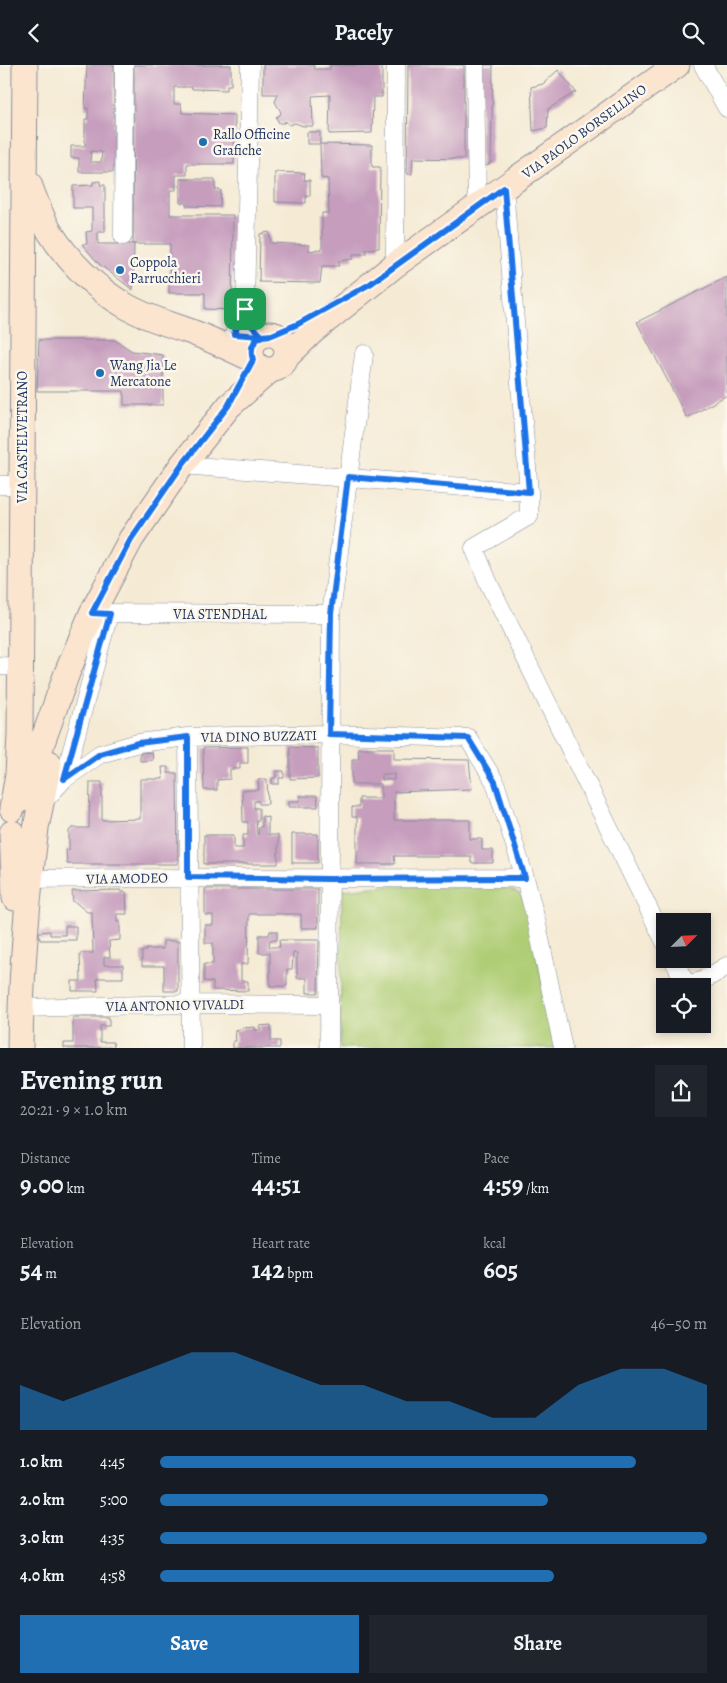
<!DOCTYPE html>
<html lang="en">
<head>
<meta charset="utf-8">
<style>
  :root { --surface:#171b24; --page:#20242c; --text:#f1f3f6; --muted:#9ea1a6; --accent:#1f6fb2 }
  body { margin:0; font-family:Alegreya,serif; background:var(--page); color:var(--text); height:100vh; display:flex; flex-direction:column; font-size:19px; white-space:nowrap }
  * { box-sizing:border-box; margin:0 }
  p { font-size:16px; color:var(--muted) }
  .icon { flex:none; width:28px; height:28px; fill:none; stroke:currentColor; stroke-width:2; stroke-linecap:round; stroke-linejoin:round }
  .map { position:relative; height:983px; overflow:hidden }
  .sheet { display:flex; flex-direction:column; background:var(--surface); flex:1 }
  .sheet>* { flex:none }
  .needle { width:32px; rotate:66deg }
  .tools { position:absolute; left:656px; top:848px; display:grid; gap:10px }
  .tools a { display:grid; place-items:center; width:55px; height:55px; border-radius:0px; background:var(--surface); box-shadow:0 2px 8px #0003; font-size:25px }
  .pin { position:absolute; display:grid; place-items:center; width:42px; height:42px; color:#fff; margin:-21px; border-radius:10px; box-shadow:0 2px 8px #0006 }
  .round { display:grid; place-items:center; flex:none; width:52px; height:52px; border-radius:0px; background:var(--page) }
  .summary { display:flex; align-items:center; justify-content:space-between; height:85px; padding:0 20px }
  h1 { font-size:28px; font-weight:600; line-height:38px }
  .metrics { display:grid; grid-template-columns:repeat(3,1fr); gap:8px; height:85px; padding:5px 20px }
  .metrics div { display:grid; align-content:center }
  .metrics b { font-size:25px; font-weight:600 }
  .metrics small { font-size:14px; font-weight:400 }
  .metrics p { font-size:14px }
  .chart { height:140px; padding:10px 20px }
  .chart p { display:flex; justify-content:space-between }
  .chart svg { width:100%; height:90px; margin-top:5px; fill:var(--accent); opacity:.7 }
  .cta { display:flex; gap:10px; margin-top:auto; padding:10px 20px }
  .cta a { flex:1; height:58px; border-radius:0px; background:var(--accent); color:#fff; font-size:20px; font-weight:600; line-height:58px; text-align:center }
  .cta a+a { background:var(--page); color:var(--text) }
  ul { padding:0 20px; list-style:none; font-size:16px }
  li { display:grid; grid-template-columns:80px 60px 1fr; align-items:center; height:38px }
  li i { height:12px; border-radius:6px; background:var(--accent) }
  header { display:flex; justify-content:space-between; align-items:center; height:65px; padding:0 20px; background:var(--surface); font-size:22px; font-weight:600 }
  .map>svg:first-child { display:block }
</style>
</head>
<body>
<header><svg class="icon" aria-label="back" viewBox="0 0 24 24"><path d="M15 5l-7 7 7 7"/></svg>Pacely<svg class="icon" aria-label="search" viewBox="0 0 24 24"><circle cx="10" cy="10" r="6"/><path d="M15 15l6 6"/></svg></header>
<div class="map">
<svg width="727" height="983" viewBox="0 0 727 983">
  <rect width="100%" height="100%" fill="#fbf7ec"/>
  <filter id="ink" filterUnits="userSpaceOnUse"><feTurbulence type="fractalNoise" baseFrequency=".02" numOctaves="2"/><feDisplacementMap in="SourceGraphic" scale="10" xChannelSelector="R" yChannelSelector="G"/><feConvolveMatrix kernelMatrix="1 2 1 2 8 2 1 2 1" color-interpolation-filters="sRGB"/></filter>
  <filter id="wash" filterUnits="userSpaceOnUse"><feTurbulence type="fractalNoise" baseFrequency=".0096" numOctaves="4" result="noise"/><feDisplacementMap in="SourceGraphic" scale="20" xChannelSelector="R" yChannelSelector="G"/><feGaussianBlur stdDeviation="1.12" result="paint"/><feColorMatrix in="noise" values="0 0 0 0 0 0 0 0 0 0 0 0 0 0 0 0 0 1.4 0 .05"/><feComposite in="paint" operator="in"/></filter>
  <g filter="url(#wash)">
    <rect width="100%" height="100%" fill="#f5ebd5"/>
    <path fill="#afcd74" stroke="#657e69" d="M380,821L504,823L519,828L527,839L555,983H340L342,825Z"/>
    <g id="blocks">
      <path fill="#c69dbd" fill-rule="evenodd" d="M87,0H114V107H79V93H71V81H85V54H88V43L85,44ZM91,86L102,87L101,97H90Z
        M134,0H231V20H227V25L192,24V22H174V39H181L182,48L235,50L234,99H187V110H176V125H170V150H233L232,245L205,244V228H169L170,179H133Z
        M263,0H314V4H330V0L382,1V32H373L372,68L329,69L330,30L312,31L313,61H303L295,58L290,60L285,56L284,58H279L276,52L280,50L281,47L275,37L278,29H263Z
        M408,0H464V94L413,93L412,109H407Z
        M481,0H493L491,98L481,104Z
        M558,5L576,27L548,44L547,63L533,66L531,22L543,19Z
        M307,67H320V79H307Z
        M320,79L372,80V102H380L379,183L366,184V189H353V194L339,196V201H322L320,218L259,217L260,169L269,167L271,178L309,180V186L322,184V148H329L328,114L321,113Z
        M275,107L305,108L304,115H310V131H306V138L275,137Z
        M180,114H215V124L221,125L220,142L186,141V138H180Z
        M100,116V120H105V167H98V179H134L133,225L99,199L82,179H87L86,167L92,166V143H73V121L93,120V117Z
        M727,212V330L687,353L637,257Z
        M39,275H115L132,286L163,290V340H124V326H37Z
        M248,682V698H240V704H230V714L217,715V725H204L203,683Z
        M290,682L318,683V713L290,714Z
        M358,683H394V694L469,695L472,724L394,727V755H470V774H482V785H493V798H471V791H394L395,799H357V752H352V742H359V733H381V719H352V694H359ZM382,709H394V715H382Z
        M152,687L153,695L140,696V688Z
        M162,702H168V708H177L178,799H67L66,784L69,785V766L72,763H89L90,717H102V755L140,754V714H163Z
        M276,706H284V713H279V719H272V713H276Z
        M267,714L268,739H259V736H254V743H259V756H256L257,769L258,770L259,762H262V751L268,752V770H278V799H204V770H234V783H243V770H248V757H243L242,725H259L258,715Z
        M300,731H317L318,742H289V736H300Z
        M292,769H318V798H292Z
        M205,824H318V863H301V849H249L248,899H241V916H248V926L213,925V917L204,916V899H213V878H205V860H213V850H205Z
        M121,825V827H126L127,849H117V857H120V875L109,876L110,892H104V900H123V913H97L98,926H72V916H81L80,888H93L92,847H87L75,837H73L72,826Z
        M65,861H76V875H40L39,867L50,866V870H65Z
        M270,866H277V875H270L269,882H280L279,875H319L318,928H307V913H297V888H293L292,904H287V921H270V888H259V870H269Z
        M163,876H178V926H164V901H142V886H146V884H163Z
        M73,952H109V961H100V977H113L114,983H64V978H73Z
        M271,960V976H280V983H233V976H236L235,966L242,964V963L255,962V965H261L259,961Z"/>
    </g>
  </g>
  <g filter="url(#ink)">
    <use href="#blocks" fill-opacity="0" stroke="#888d9a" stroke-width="1"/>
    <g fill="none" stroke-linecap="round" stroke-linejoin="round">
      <defs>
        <path id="minor" d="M250,0L245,244L250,259L262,271
          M475,0L477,142
          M703,0L727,43
          M504,123L529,427V451L474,483L489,519L665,877
          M123,171L124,0
          M395,200L396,0
          M234,269L245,244
          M182,400L529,427
          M0,420H22
          M92,548L331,549
          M0,601L20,602
          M188,672L191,983
          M64,714L109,549
          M41,739L64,714L100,689L138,678L188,672L329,669L468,673L495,717L525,813L536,855L563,983
          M30,814C195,812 360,814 525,813
          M673,894L686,919L702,916L727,901
          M20,943L190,939L329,940
          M329,983L331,549L364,289"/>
        <path id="secondary" d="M29,119C35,135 41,152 50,167C68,196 96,224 126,241C145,252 166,258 186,265C209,273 231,284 252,294
          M251 287a18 18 0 1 1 36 0a18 18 0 1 1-36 0Z
          M286,292L313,266L395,200L677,0
          M22,734L35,705L42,678L67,608L92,548L131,474L182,400L229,341L270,305
          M12,744L18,709L20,670L25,0
          M37,758L49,698
          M12,768L15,833
          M20,983C21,909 27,836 36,763"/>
      </defs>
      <use href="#minor" stroke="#888d9a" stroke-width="19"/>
      <use href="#secondary" stroke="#888d9a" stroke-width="27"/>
      <use href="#minor" stroke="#fff" stroke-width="18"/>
      <use href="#secondary" stroke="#fce5cf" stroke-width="25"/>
    </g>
  </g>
  <g fill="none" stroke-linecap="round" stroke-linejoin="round" filter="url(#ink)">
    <defs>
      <path id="route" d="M245,244L250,259L262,271C252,276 250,285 253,295L228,341L182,400L131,474L92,548L110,549L64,714L100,689L138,678L188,672V812L329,814L525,813L495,717L468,673L329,669L331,549L348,412L529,427L504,123L370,219L298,259L272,270L262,271H261L234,269L245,244"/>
    </defs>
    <use href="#route" stroke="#fff" stroke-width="10"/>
    <use href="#route" stroke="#1a73e8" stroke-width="6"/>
  </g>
  <g fill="#1f6fb2" stroke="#fbf7ec" stroke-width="2">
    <circle cx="203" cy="77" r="5"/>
    <circle cx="120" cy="205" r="5"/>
    <circle cx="100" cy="308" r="5"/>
  </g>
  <g text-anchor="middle" stroke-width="5" stroke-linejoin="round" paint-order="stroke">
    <g font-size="14" fill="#1b2f5e" stroke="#fbf7ec">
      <text transform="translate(584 66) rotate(-36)" y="5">VIA PAOLO BORSELLINO</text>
      <text transform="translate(22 372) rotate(-90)" y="5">VIA CASTELVETRANO</text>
      <text x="220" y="554">VIA STENDHAL</text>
      <text transform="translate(259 671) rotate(-1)" y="5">VIA DINO BUZZATI</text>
      <text transform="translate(127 813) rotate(-1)" y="5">VIA AMODEO</text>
      <text transform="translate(175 940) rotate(-1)" y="5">VIA ANTONIO VIVALDI</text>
    </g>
    <g font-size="14" fill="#1b2f5e" stroke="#fbf7ec" text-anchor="start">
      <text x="213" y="74">Rallo Officine<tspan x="213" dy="16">Grafiche</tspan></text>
      <text x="130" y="202">Coppola<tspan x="130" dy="16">Parrucchieri</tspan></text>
      <text x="110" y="305">Wang Jia Le<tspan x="110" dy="16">Mercatone</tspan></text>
    </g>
  </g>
</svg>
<div class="tools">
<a><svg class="needle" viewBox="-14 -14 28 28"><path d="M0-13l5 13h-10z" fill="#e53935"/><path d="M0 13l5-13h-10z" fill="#9ea1a6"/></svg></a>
<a><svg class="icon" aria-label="locate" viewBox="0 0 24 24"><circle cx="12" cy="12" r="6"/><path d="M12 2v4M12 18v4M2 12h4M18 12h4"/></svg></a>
</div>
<div class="pin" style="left:245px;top:244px;background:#1e9e55"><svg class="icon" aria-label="arrive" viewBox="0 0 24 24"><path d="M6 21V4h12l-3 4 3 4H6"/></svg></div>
</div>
<section class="sheet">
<div class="summary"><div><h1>Evening run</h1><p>20:21 · 9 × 1.0 km</p></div><a class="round"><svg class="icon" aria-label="share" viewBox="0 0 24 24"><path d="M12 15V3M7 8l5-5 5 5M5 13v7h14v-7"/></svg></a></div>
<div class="metrics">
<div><p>Distance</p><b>9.00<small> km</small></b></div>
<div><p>Time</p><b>44:51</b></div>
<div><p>Pace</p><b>4:59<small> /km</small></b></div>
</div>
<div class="metrics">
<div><p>Elevation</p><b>54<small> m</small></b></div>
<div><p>Heart rate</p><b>142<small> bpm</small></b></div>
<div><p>kcal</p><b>605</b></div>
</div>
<div class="chart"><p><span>Elevation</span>46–50 m</p>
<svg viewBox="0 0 160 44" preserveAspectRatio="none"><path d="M0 44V22L10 30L20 22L30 14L40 6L50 6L60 14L70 22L80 22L90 30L100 30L110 38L120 38L130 22L140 14L150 14L160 22V44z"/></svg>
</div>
<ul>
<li><b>1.0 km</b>4:45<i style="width:87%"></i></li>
<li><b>2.0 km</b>5:00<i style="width:71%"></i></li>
<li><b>3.0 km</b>4:35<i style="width:100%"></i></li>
<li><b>4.0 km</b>4:58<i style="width:72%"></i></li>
</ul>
<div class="cta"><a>Save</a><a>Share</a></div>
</section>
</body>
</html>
